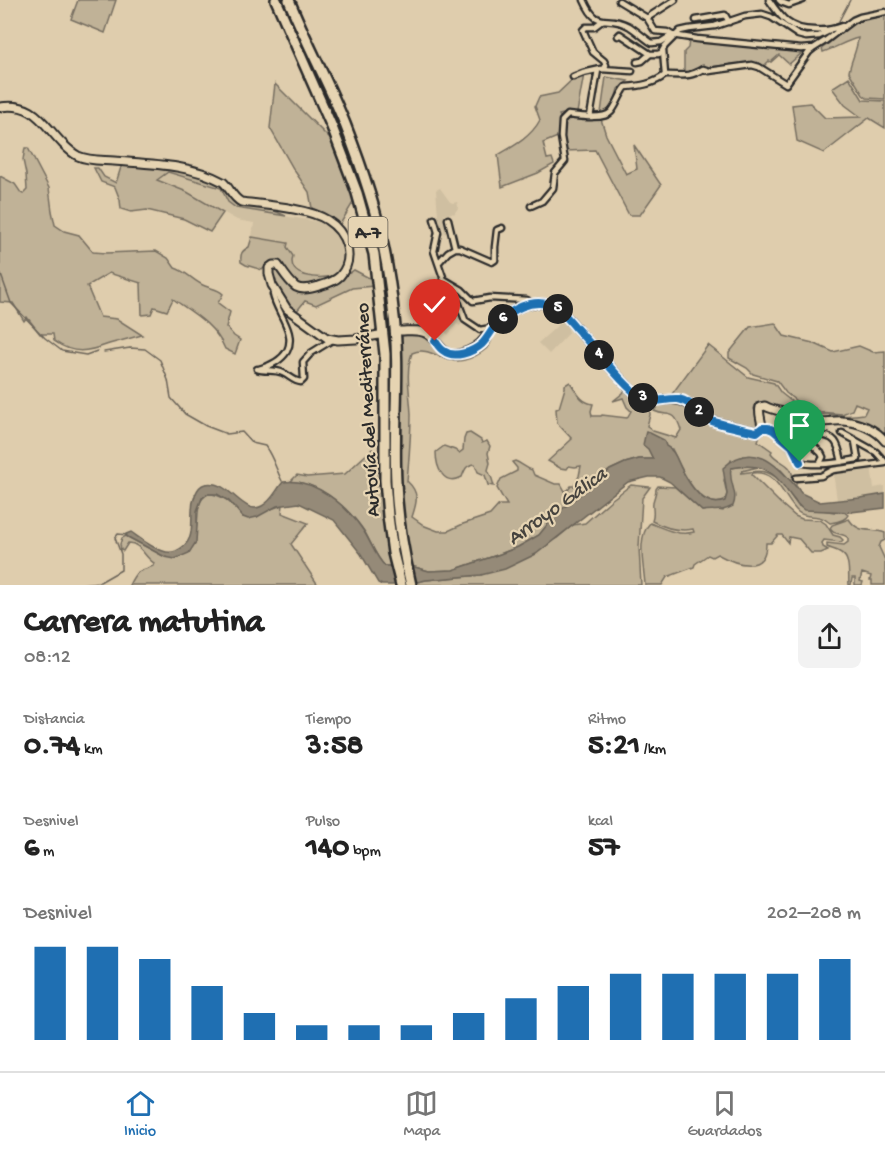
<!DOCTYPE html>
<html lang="es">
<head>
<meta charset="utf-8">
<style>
  :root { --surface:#fff; --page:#f2f2f2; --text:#222; --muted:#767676; --line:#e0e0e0; --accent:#1f6fb2 }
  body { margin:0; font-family:"Gochi Hand",sans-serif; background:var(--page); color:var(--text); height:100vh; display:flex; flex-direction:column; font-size:22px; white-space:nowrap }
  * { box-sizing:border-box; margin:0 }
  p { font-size:20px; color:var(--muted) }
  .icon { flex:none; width:33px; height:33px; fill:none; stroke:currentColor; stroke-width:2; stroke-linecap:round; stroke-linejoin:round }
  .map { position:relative; height:585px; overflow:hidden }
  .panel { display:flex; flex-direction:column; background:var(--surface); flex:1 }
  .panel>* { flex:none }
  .pin { position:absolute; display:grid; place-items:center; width:51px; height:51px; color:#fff; margin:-62px -26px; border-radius:50% 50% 50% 0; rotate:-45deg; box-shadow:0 0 6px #0007 }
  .pin .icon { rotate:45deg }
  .km { position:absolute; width:30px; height:30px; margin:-15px; border-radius:50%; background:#222; color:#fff; font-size:16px; line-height:30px; text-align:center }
  .round { display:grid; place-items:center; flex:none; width:63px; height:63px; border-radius:9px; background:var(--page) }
  .summary { display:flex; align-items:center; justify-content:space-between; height:102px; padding:0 24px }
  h1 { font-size:33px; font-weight:800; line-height:45px }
  .stats { display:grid; grid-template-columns:repeat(3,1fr); gap:9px; height:102px; padding:6px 24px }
  .stats div { display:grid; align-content:center }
  .stats b { font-size:30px; font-weight:800 }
  .stats small { font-size:16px; font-weight:400 }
  .stats p { font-size:16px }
  .chart { height:168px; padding:12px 24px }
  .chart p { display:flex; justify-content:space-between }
  .chart svg { width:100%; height:108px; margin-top:6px; stroke:var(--accent); stroke-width:6 }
  .menu { display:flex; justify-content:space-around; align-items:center; height:84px; border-top:2px solid var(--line); background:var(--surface); font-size:16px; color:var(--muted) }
  .menu a { display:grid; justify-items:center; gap:3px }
  .menu .on { color:var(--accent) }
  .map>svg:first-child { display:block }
</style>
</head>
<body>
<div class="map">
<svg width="885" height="585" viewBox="0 0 885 585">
  <rect width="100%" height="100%" fill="#dfcdad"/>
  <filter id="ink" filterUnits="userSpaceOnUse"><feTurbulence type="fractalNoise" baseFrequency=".0167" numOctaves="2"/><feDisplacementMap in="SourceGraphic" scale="12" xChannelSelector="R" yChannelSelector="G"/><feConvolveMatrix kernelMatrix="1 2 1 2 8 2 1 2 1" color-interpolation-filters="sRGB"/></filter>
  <g filter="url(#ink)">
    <path fill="#cfbfa1" d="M168,172L221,188L228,202L236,208L325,223L336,234L343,246V260L340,267L333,276L328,277H307L301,275L292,264V253L287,247L267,239L252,237L254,223L237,220L187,192L156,179Z
      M440,188L450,202L453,203L457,202L458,208L454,214L452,213L444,215L449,232L445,234L443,227L439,228L436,190Z
      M443,285L461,309L458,312L464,321L460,326L457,324L448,335L422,309L425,307L422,303L425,301L424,299Z
      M565,319L572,328L568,329L569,333L549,354L538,343Z
      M871,466L874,488L885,486V494L837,500L833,472Z"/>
    <path fill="#c0b297" stroke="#766e61" stroke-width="1.5" d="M78,0H116L105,33L71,19Z
      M885,15V99L867,98L863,95L849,72C851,60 857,51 858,38C845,41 836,48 823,52L822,48C835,41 844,26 856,21C864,17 876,17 885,15Z
      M689,40L696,42L803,52L789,64L779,55L771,62L769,61L763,67C741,59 706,68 684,74V52L688,48Z
      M584,74L577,113L571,112L559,115L560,117L562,116L560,122V136L543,143L547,159L552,158L554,164L538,173L502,187L498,155C514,146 531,137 540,120L535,106L539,97L558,93L574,78Z
      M606,77L628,81L618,89L615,100L610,109L601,113Z
      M849,77L863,100L885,101V128L869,118L824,153L797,141L792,105L810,103L825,118L861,117L845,105L832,88Z
      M275,84L334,143L354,201L339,226L330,217L312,208L309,192L294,170L270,128Z
      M570,118L601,119L606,135L626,174L637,169L634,145L661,185L640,215H629L595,150L564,151L563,135L564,121Z
      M25,148H28L49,188L52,211L55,225L64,231L79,235L93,252L106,253L156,251L168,258L175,268C186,271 194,282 205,286C212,289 218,289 223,294L218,303L230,312L226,327L234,336L240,340L235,354L225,349C215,325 193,313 173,299L167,311L154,307L151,314L142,315L141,283L109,273L87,286L100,317L117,319L142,335C131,338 120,341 109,344C87,352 74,355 54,341L53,334H40L27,317L24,321L13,303L0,302V176L15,184L21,193L23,194L27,190L26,174L23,160Z
      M122,164C148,167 199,169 220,183C226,187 231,196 235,202L270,209L286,216L236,208L228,202L221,188L168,172L157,180L187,192L223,213L210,232L184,219L147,210L131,212L121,209L120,200L115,187L101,182L94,168H98L104,177L116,183Z
      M252,237L288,243L287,247L293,256C286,278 319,279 333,276C317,282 301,292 288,275C283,269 283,265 276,260L270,262L262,270L246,265L241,262C240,253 242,251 249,247Z
      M276,267L298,289L337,282L354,270L373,280L374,286L352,288L316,305L305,301L296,312C283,303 273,285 272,269Z
      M775,323L784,336L813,343L833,352L859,346L873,352L885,351V437L879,431L823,420L811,419L802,416L803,414C811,415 816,414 823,414C840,415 847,417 864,414L867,408L855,403L852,410L842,414L819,412L809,406L800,404L786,393L777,381L753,374L747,368L729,358V353L750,327Z
      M400,327H403L405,334L419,333L425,335L447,356C465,352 479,351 491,336L492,337C492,344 488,348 482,352C447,376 436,343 412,353C405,372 410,394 411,414C411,437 409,459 407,481C420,493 417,502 412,517L425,526L438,531H448L463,524L490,515L499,505H507L497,488L501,479L517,471V468L512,462L515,461C521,463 525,468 532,470L534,475L555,484H561L565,491L568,490L571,486H574L579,476L581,466L575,467L569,466L567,469L560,468L548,461L572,439L557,423L556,409L559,408L565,388V385L570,382C577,392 580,402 593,404L591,411L592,416H601L602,415L627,418L631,411L627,407L623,398L613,401L623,393L626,388C633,395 639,402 649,403L650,415L647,426L650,428L653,431L676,438L681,430C674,407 668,418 654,411L659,404L678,402L695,411L705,421L710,424L726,426L760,435L758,441L772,451L771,453C780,465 792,461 793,480L796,483V487L781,470L731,460L724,480L727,494L725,501C698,511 681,468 672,449L648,448L653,459H639L625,463L610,470L555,515L539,535L518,547L500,554L453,570L429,571L411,566H385C376,557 372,545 366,534C354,515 334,496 314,487C306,484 298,482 291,481L297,475L307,477L345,474L372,449L381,452L382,480L400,479C403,429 403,378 400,327Z
      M708,345L748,377L774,383L781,393L796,405L797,407L792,411L769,407L763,402L756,403L754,409L760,422L757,428L709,416L685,397L672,394Z
      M470,433L481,440L482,443L487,441L490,446L488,453L490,463L488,470L492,479L494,486L488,485L485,475L478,472L475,464C466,465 465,469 462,477C443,487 436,467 436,452L444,446L455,450L459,453L463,450L464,439L466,434Z
      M746,466L758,467L742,471L741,473C758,471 765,468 780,480L798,506L834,512H844L848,515C845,521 836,522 830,523C828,522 824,518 822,518C814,515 805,518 798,512C783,498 778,470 753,473L752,475L780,503L795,516L802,519L820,520L826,524L833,535L840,537L843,540L841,542L824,540L822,543L823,547L828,550L821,553H811L799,539L789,537L788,543L782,535H778L771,543H766C766,575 735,564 717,554L712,557L708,555L695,564L694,567L667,577L662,585H645C644,566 636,538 650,523C665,529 678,536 694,532L693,529C678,532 665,528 652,521C655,514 652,509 653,502C654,497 656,494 656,489L658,486L675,487L702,511L712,509L723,511L733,488L729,477L731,468Z
      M631,485L650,487L642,498L641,514L639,547L641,585H403L426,580L481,575L557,538L573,525L585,523L611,500Z
      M208,494C225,494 233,506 243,517H257L265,511L283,505L282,513L308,523L291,544L318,585H129C138,568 137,573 153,566L154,563C144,557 141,543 128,543L123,551L121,550L120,544L122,538L126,536L165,557L188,553C191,544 196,534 197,524C199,512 196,501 208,494Z
      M849,519C859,535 871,527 885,533V540L881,542L879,547L885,560V585H872V580H870L871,576L862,573L860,581L863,582L862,585H855V578H852L851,585H849C848,574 851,559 841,553C837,550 831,549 827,547V543L844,545L848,542V538C843,532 833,536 830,528L832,525Z"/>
    <path fill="#958a78" stroke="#6b6459" stroke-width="1.5" d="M646,431L664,440L666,446C675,450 677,461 682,470C690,486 705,509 725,501L727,494L723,468C752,440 776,463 796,487H797L801,493L820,502L860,498L885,494V508L851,512L804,510C797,505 793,499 788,492C772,468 759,463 731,468C728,484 739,491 733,506C720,513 716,509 702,511L670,482L660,477H649L628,482L536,554L505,569L481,575L426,580L403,585H382L378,583L361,554L334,520L299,503L277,506L257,517L248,519L243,517L229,501L217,494H208L202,498L197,511V526L196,542L189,553L175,559L165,557L126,536V534L131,532C141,539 152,548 163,551C168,553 171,553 176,551C195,542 191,528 192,511C192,502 196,486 205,484C229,478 243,517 262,506C272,501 276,490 283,482C314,477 347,506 363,530C371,542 375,556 385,566H411L429,571L453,570L500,554L518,547L539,535L555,515L610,470L625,463L639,459H653L648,449L643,445Z"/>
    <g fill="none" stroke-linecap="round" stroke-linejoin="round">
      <path stroke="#6b6459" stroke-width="1.5" d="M839,21L850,0
        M0,272L11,303L45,338L62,351L86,355L97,351
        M104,352L130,348L145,349L160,360L168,380L171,398L185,414L206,426L227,434L242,432L252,443L265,446C273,457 276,469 282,481
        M71,585L100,582L121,570V554L115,538L118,534L127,535"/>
      <defs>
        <path id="minor" d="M584,0C598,32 606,13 629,26C637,31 644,38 652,43L661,42L672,35L697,39L801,49L814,48L825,41L853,20L860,17L885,12
          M769,0C781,18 790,30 814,30C824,31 832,30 842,26
          M779,0L781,2L789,5L803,0
          M619,1L647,18L675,0
          M647,18L655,31L667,32L672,35
          M696,20L725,15L729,22
          M602,21L594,27H586L583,30L593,52L604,61L606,65L604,69
          M618,36L620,34L650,54
          M637,62L642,61L650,54H658L661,53L665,46L680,31L689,29L715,26L745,16L762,14L771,17L798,35L806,37L819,36L829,31
          M665,75C683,74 686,79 703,69L709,71L752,65L759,67L786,84L809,52L814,48
          M573,77L583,73L601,69L632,71
          M590,117L598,70
          M531,206L542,201L553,188L555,173L565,161L561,137L562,121L568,115C578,116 604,120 611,112C616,107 620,94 626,87C640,86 654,84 665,75L663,50
          M434,219L438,232L434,251L444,280L459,304L465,320L480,330L491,328
          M455,248H460L492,262L495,260V247L497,230L502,228
          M439,262L448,252L455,248L448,219
          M445,280L462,290L473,301L490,298L527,300L530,303
          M257,369C265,372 274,369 283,373C290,376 293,381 301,382L304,379L303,362L311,353L332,340
          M259,369C270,366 281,361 287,351C297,332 276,312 273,294L276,292
          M809,420L806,439L821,453L823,457L820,463
          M762,428C780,427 793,447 800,462C816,467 841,462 858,459L855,441
          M842,433L876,452L885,462
          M816,435C837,435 838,444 842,462
          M796,478L821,476L833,470L885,463"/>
        <path id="secondary" d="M0,107C35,102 42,123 63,144C68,149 72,153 78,156C89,161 102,160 114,161C150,164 190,164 223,182C230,188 232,197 241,202C264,205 309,208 327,220C346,232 356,258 340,276C334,282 326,284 319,286C312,288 303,291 296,287C289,282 283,272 278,265H273L269,268V274L272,285L287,309L327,338L338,340L356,339L379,335
          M401,331C409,331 420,329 427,334C444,345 441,362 468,351C483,345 487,334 497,323C512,309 530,299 550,305C561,309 570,320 577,329C588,342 599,354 610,367C619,377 628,388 639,396C655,406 663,397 678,400C692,402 700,416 713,421C727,426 743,429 757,432L762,428C762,420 758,415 760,407L765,406C774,411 782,411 792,414C800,416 806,420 814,422C824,423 834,420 843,421C858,422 876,429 885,441"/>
        <path id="motorway" d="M276,0L332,127L357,193L374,254L385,354V480L388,516L393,553L401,585
          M289,0C306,42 328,82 345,124C361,165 376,208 384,250C388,270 391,289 393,309C401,366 393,424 396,482C397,517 403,551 411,585"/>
      </defs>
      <use href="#minor" stroke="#2b2b2b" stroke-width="9"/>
      <use href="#secondary" stroke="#2b2b2b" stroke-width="11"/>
      <use href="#motorway" stroke="#2b2b2b" stroke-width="14"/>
      <use href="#minor" stroke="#e6d4b2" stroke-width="4.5"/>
      <use href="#secondary" stroke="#e6d4b2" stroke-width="7"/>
      <use href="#motorway" stroke="#e6d4b2" stroke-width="9"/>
    </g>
  </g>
  <g fill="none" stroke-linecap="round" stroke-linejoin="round" filter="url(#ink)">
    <defs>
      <path id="route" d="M435,341C437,344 440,349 444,351C454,359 473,352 482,344C487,339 491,331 496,325C510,310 532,297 553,306C562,310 569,320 576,328C587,340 598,353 609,366C618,376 627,387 638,395C654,406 662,398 678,399C692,401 700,416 712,421C726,426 742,429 757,432L762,428H768L773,430L792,446L800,462"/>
    </defs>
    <use href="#route" stroke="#fff" stroke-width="12"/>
    <use href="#route" stroke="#1f6fb2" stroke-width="8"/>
  </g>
  <g text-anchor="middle" stroke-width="4.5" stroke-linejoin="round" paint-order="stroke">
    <rect fill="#e6d4b2" stroke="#635e54" stroke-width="1.5" x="348.5" y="217" width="39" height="30" rx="4.5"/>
    <g font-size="18" font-weight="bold" fill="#2b2b2b">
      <text x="368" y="238">A-7</text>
    </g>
    <g font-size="20" fill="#2b2b2b" stroke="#e6d4b2">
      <text transform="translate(366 410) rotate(-93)" y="7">Autovía del Mediterráneo</text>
    </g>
    <g font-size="21" font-style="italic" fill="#46433e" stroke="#e6d4b2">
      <text transform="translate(556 505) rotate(-36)" y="7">Arroyo Gálica</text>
    </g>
  </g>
</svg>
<div class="pin" style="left:800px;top:462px;background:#1e9e55"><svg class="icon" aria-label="arrive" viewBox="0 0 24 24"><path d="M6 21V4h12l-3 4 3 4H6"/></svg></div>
<div class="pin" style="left:435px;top:341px;background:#d93025"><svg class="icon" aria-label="check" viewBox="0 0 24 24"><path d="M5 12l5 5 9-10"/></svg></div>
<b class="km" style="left:699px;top:412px">2</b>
<b class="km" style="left:643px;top:398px">3</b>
<b class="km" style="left:599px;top:355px">4</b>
<b class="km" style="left:558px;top:309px">5</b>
<b class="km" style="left:503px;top:319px">6</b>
</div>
<section class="panel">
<div class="summary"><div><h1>Carrera matutina</h1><p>08:12</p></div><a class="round"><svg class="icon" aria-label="share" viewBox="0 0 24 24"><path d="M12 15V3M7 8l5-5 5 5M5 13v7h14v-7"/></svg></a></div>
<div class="stats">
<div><p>Distancia</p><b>0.74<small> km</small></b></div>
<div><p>Tiempo</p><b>3:58</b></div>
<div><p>Ritmo</p><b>5:21<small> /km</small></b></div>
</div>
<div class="stats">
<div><p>Desnivel</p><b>6<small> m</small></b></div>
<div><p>Pulso</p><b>140<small> bpm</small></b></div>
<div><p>kcal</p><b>57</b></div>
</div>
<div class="chart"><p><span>Desnivel</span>202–208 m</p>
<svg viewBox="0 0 160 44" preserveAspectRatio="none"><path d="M5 44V6M15 44V6M25 44V11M35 44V22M45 44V33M55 44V38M65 44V38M75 44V38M85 44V33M95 44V27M105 44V22M115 44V17M125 44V17M135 44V17M145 44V17M155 44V11"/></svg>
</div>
</section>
<nav class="menu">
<a class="on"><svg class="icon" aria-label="home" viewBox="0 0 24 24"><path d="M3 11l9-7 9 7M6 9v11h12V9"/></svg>Inicio</a>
<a><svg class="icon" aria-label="map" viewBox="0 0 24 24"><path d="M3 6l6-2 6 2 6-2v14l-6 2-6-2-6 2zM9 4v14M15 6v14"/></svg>Mapa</a>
<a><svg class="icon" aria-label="saved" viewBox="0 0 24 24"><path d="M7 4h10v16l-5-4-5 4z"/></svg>Guardados</a>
</nav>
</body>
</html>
